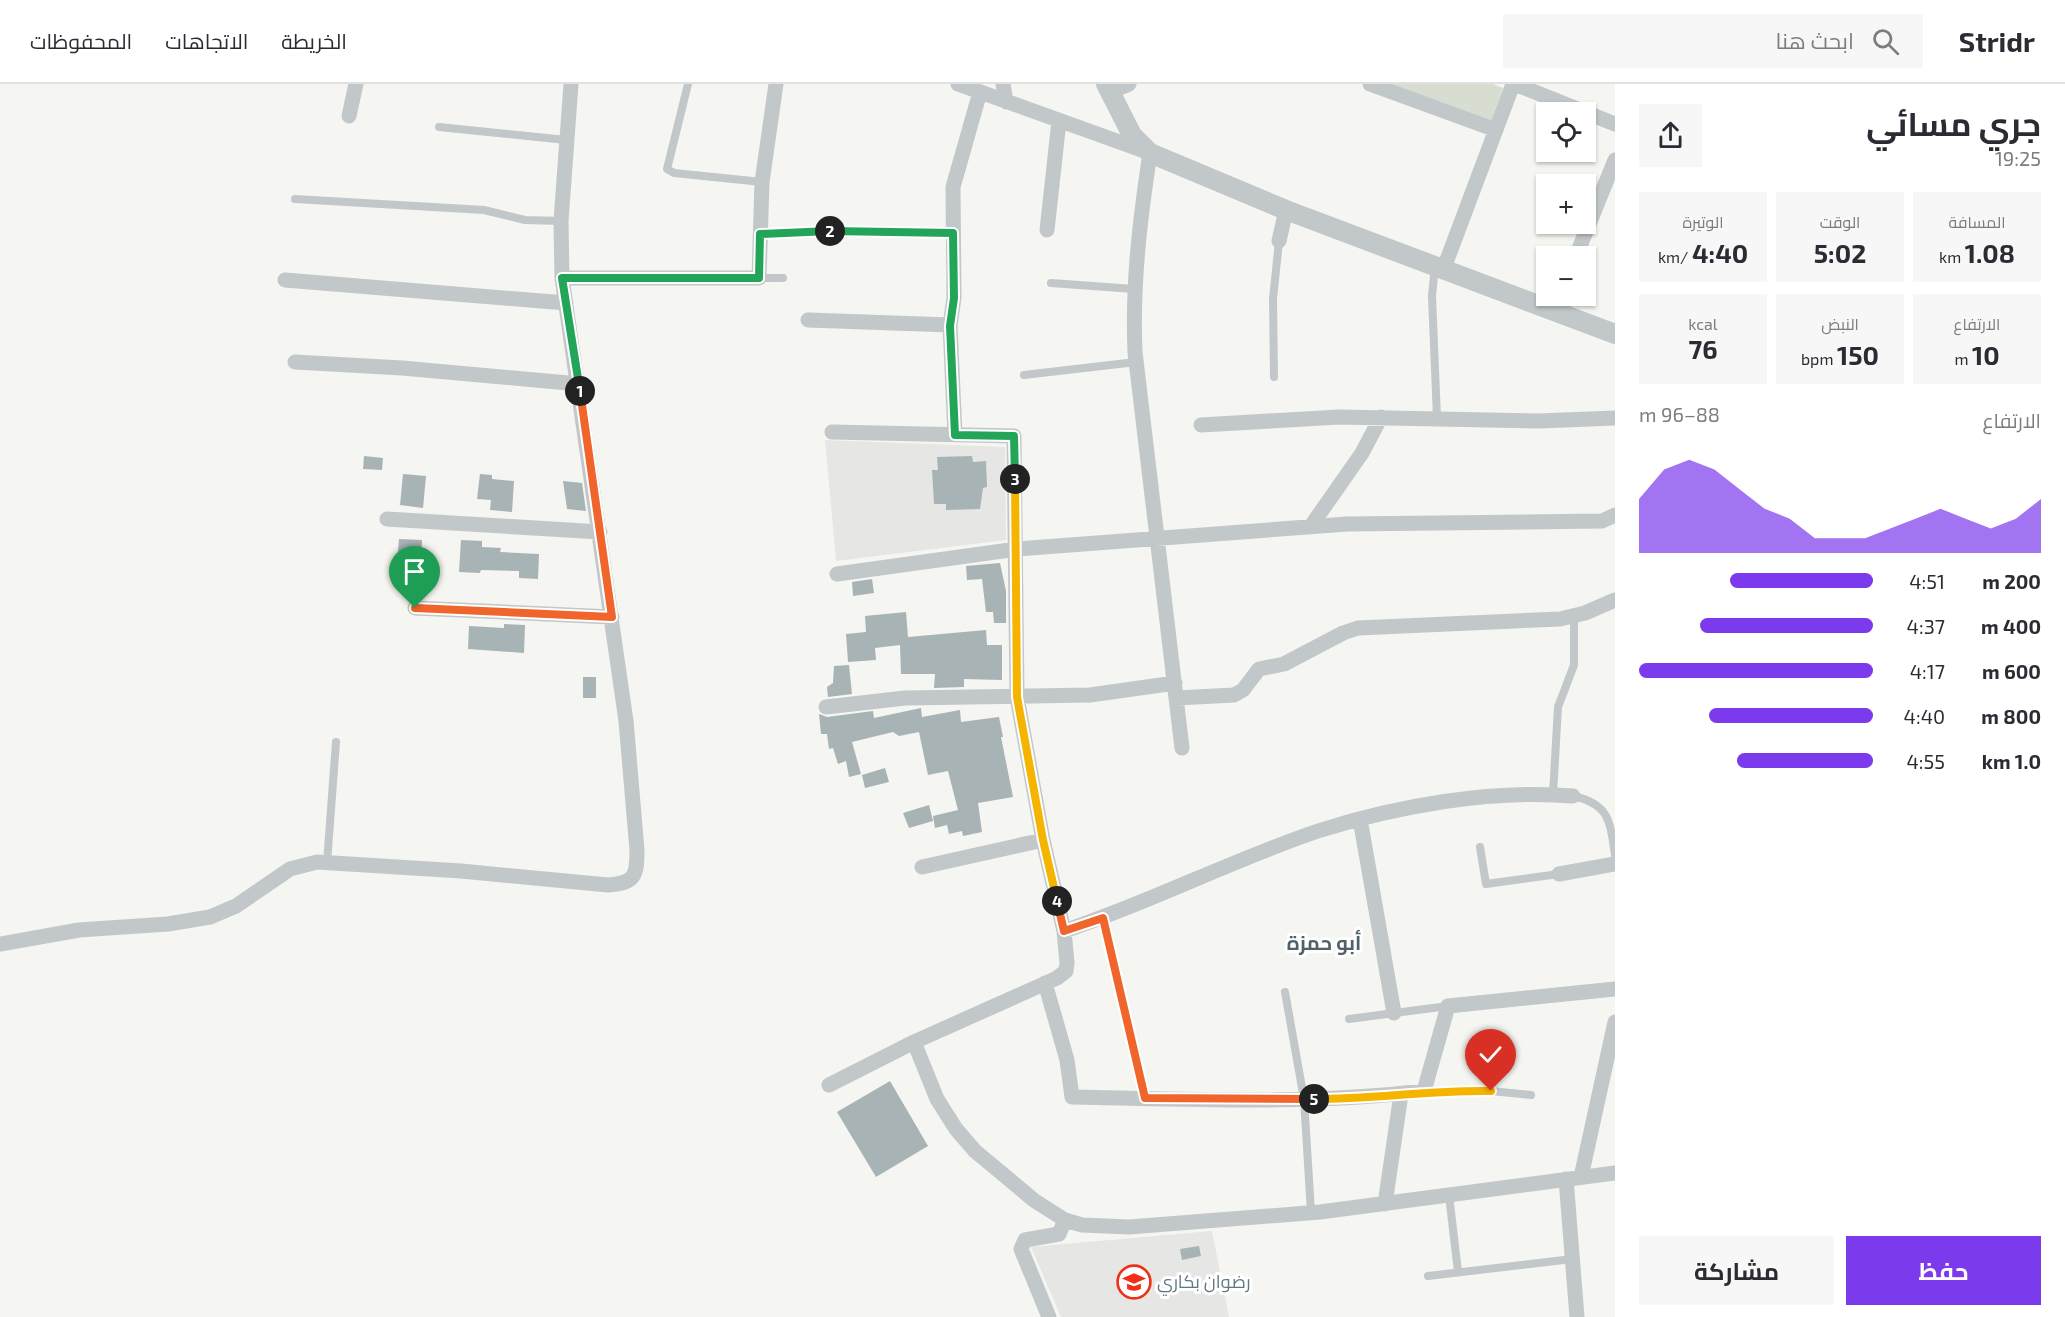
<!DOCTYPE html>
<html lang="ar">
<head>
<meta charset="utf-8">
<style>
  :root { --surface:#fff; --page:#f7f7f7; --text:#2b2b33; --muted:#7c7c81; --line:#e1e1e2; --accent:#7c3aed }
  body { margin:0; font-family:"Exo 2",Cairo,sans-serif; background:var(--page); color:var(--text); direction:rtl; height:100vh; display:flex; flex-direction:column; font-size:22px; white-space:nowrap }
  * { box-sizing:border-box; margin:0 }
  p { font-size:20px; color:var(--muted) }
  .icon { flex:none; width:33px; height:33px; fill:none; stroke:currentColor; stroke-width:2; stroke-linecap:round; stroke-linejoin:round }
  .map { position:relative; flex:1; overflow:hidden; direction:ltr }
  .panel { display:flex; flex-direction:column; background:var(--surface); width:450px }
  .panel>* { flex:none }
  .tools { position:absolute; left:1536px; top:18px; display:grid; gap:12px }
  .tools a { display:grid; place-items:center; width:60px; height:60px; border-radius:0px; background:var(--surface); box-shadow:0 2px 4px #0004; font-size:30px }
  .pin { position:absolute; display:grid; place-items:center; width:51px; height:51px; color:#fff; margin:-62px -26px; border-radius:50% 50% 50% 0; rotate:-45deg; box-shadow:0 0 6px #0007 }
  .pin .icon { rotate:45deg }
  .km { position:absolute; width:30px; height:30px; margin:-15px; border-radius:50%; background:#222; color:#fff; font-size:16px; line-height:30px; text-align:center }
  .round { display:grid; place-items:center; flex:none; width:63px; height:63px; border-radius:0px; background:var(--page) }
  .summary { display:flex; align-items:center; justify-content:space-between; height:102px; padding:0 24px }
  h1 { font-size:33px; font-weight:700; line-height:45px }
  .metrics { display:grid; grid-template-columns:repeat(3,1fr); gap:9px; height:102px; padding:6px 24px }
  .metrics div { display:grid; align-content:center; border-radius:0px; background:var(--page); text-align:center }
  .metrics b { font-size:26px; font-weight:700 }
  .metrics small { font-size:16px; font-weight:400 }
  .metrics p { font-size:16px }
  .chart { height:168px; padding:12px 24px }
  .chart p { display:flex; justify-content:space-between }
  .chart svg { width:100%; height:108px; margin-top:6px; fill:var(--accent); opacity:.7 }
  .primary-button { display:flex; gap:12px; margin-top:auto; padding:12px 24px }
  .primary-button a { flex:1; height:69px; border-radius:0px; background:var(--accent); color:#fff; font-size:24px; font-weight:700; line-height:69px; text-align:center }
  .primary-button a+a { background:var(--page); color:var(--text) }
  ul { padding:0 24px; list-style:none; font-size:20px }
  li { display:grid; grid-template-columns:96px 72px 1fr; align-items:center; height:45px }
  li i { height:15px; border-radius:8px; background:var(--accent) }
  header { display:flex; align-items:center; gap:36px; box-sizing:border-box; height:84px; padding:0 30px; background:var(--surface); border-bottom:2px solid var(--line) }
  header strong { font-size:28px }
  nav { display:flex; gap:33px; margin-inline-start:auto; font-size:21px }
  .search { width:420px; height:54px; background:var(--page); display:flex; align-items:center; gap:15px; box-sizing:border-box; padding:0 21px; border-radius:0px; color:var(--muted); font-size:22px }
  main { display:flex; flex:1; min-height:0 }
  .map>svg:first-child { display:block }
</style>
</head>
<body>
<header>
<strong>Stridr</strong>
<div class="search"><svg class="icon" aria-label="search" viewBox="0 0 24 24"><circle cx="10" cy="10" r="6"/><path d="M15 15l6 6"/></svg>ابحث هنا</div>
<nav><a>الخريطة</a><a>الاتجاهات</a><a>المحفوظات</a></nav>
</header>
<main>
<section class="panel">
<div class="summary"><div><h1>جري مسائي</h1><p>19:25</p></div><a class="round"><svg class="icon" aria-label="share" viewBox="0 0 24 24"><path d="M12 15V3M7 8l5-5 5 5M5 13v7h14v-7"/></svg></a></div>
<div class="metrics">
<div><p>المسافة</p><b>1.08<small> km</small></b></div>
<div><p>الوقت</p><b>5:02</b></div>
<div><p>الوتيرة</p><b>4:40<small> /km</small></b></div>
</div>
<div class="metrics">
<div><p>الارتفاع</p><b>10<small> m</small></b></div>
<div><p>النبض</p><b>150<small> bpm</small></b></div>
<div><p>kcal</p><b>76</b></div>
</div>
<div class="chart"><p><span>الارتفاع</span>88–96 m</p>
<svg viewBox="0 0 160 44" preserveAspectRatio="none"><path d="M0 44V22L10 10L20 6L30 10L40 18L50 26L60 30L70 38L80 38L90 38L100 34L110 30L120 26L130 30L140 34L150 30L160 22V44z"/></svg>
</div>
<ul>
<li><b>200 m</b>4:51<i style="width:61%"></i></li>
<li><b>400 m</b>4:37<i style="width:74%"></i></li>
<li><b>600 m</b>4:17<i style="width:100%"></i></li>
<li><b>800 m</b>4:40<i style="width:70%"></i></li>
<li><b>1.0 km</b>4:55<i style="width:58%"></i></li>
</ul>
<div class="primary-button"><a>حفظ</a><a>مشاركة</a></div>
</section>
<div class="map">
<svg width="1615" height="1233" viewBox="0 0 1615 1233">
  <rect width="100%" height="100%" fill="#f5f5f1"/>
  <path fill="#e6e6e4" d="M825,356L1005,363L1006,456L836,477Z
    M1212,1147L1229,1233H1061L1031,1163Z"/>
  <path fill="#d7ddd1" d="M1386,0H1493L1503,4L1491,38Z"/>
  <path fill="#a8b3b6" d="M364,372L383,374L382,386L363,385Z
    M972,372L973,378L986,377L987,403L983,404L980,425L946,426V420H934L932,386H938L937,373Z
    M403,390L426,392L423,424L400,421Z
    M480,390L492,391V395L514,397L512,428L490,426L491,416L477,415Z
    M563,397L582,399L586,427L567,425Z
    M399,455L422,456L421,482L397,481Z
    M461,456L482,457V463L501,464L500,468L539,470L538,495L519,494V487L481,486L480,489L459,488Z
    M1000,479L1006,507V539H994L993,528H986L982,495L967,496L966,482Z
    M872,495L874,509L853,512L852,498Z
    M906,528L908,553L986,546L987,561H1002V596L964,595V603L934,604L935,590H901L900,561L875,564L876,576L848,578L846,550L866,548L865,532Z
    M504,540L525,541L524,569L468,565L469,542L504,544Z
    M849,581L852,610L828,613L827,603L833,599L834,582Z
    M583,593H596V614H583Z
    M921,624L922,633L960,626L961,638L999,633L1003,653H1001L1013,713L978,719L982,748L963,752L962,747L949,750L947,741L935,744L933,732L958,726L948,687L928,691L919,648L899,652L893,648L852,658L861,690L849,693L846,677L838,680L833,664L829,665L827,650H821L819,630L827,633L873,627L874,634Z
    M885,684L889,698L865,704L862,691Z
    M929,721L933,737L909,744L903,729Z
    M890,997L928,1062L876,1093L837,1028Z
    M1199,1162L1201,1172L1182,1176L1180,1165Z"/>
  <g fill="none" stroke-linecap="round" stroke-linejoin="round">
    <path stroke="#c2c7c9" stroke-width="8" d="M688,0L667,85L674,89L762,98
      M439,43L566,56
      M295,115L484,126L525,136L561,137
      M760,150L863,147L953,149
      M1435,182L1432,212L1437,334
      M759,194H783
      M1051,199L1134,205
      M1024,291L1136,278
      M1274,293L1273,215L1279,157
      M1553,710L1558,623L1574,581V533
      M1573,712C1610,720 1610,738 1615,771
      M1480,763L1486,800L1559,790
      M327,779L336,658
      M1103,834L1145,1014
      M1285,908L1304,1015L1311,1128
      M1349,935L1448,922
      M1424,1007H1491L1531,1011
      M1449,1111L1458,1188
      M1428,1192L1572,1175"/>
    <path stroke="#c2c7c9" stroke-width="15" d="M958,0L1150,69C1140,135 1132,201 1135,268L1182,664
      M1003,0L1006,18
      M1370,0L1496,46
      M1515,0L1615,40
      M1110,8L1129,0
      M349,32L356,0
      M1047,146L1059,37
      M1279,157L1286,126
      M1576,172L1615,76
      M1444,184L1513,0
      M562,194H759L762,98L776,0
      M285,196L566,219
      M1554,225L1560,212
      M808,236L950,241
      M295,278L402,284L579,300
      M1201,341L1339,333L1539,337L1615,334
      M955,351L950,241L954,214L953,103L980,8
      M387,435L600,448
      M1311,442L1362,369L1381,333
      M837,490L1017,465L1347,440L1602,437L1615,431
      M415,524L612,533
      M1177,614L1234,611L1243,606L1259,585L1284,580L1343,549L1358,544L1560,535L1585,529L1615,516
      M826,623L905,614L1090,611L1175,599
      M1360,735L1394,929
      M922,783L1043,756
      M1559,790L1615,780
      M1064,847C1151,818 1232,776 1318,747C1396,722 1492,705 1573,712
      M0,860L79,846L168,840L210,833L236,822L290,785L317,778L461,787L608,801C635,799 637,792 637,766L626,637L562,194L561,137L571,0
      M1045,899L1067,976L1072,1013C1189,1015 1308,1021 1424,1007L1448,922L1615,905
      M914,958L937,1015L956,1045L975,1067L1035,1117L1065,1136L1082,1141L1129,1143L1320,1128L1615,1089
      M829,1001L914,958L1057,894L1066,887L1067,879L1064,847L1043,756L1017,613L1014,352L832,348
      M1581,1093L1615,938
      M1566,1095L1577,1233
      M1385,1120L1401,1010
      M1049,1233L1021,1165L1025,1156L1059,1150L1065,1136"/>
    <path stroke="#c2c7c9" stroke-width="20" d="M1106,0L1132,51L1150,69L1286,126L1615,250"/>
  </g>
  <g fill="none" stroke-linecap="round" stroke-linejoin="round">
    <defs>
      <path id="split-1" d="M415,524L612,533L580,307"/>
      <path id="split-2" d="M580,307L562,194H759L760,150L830,147"/>
      <path id="split-3" d="M830,147L953,149L954,214L950,242L955,351L1014,352L1015,395"/>
      <path id="split-4" d="M1015,395L1017,613L1043,756L1057,817"/>
      <path id="split-5" d="M1057,817L1064,847L1103,834L1145,1014L1314,1015"/>
      <path id="split-6" d="M1314,1015C1374,1015 1431,1006 1491,1007"/>
    </defs>
    <use href="#split-1" stroke="#fff" stroke-width="12"/>
    <use href="#split-2" stroke="#fff" stroke-width="12"/>
    <use href="#split-3" stroke="#fff" stroke-width="12"/>
    <use href="#split-4" stroke="#fff" stroke-width="12"/>
    <use href="#split-5" stroke="#fff" stroke-width="12"/>
    <use href="#split-6" stroke="#fff" stroke-width="12"/>
    <use href="#split-1" stroke="#f0652b" stroke-width="8"/>
    <use href="#split-2" stroke="#22a559" stroke-width="8"/>
    <use href="#split-3" stroke="#22a559" stroke-width="8"/>
    <use href="#split-4" stroke="#f5b400" stroke-width="8"/>
    <use href="#split-5" stroke="#f0652b" stroke-width="8"/>
    <use href="#split-6" stroke="#f5b400" stroke-width="8"/>
  </g>
  <defs>
    <symbol id="school-ring" viewBox="-11 -11 22 22"><circle r="9.5" fill="#fff" stroke="#f02f16" stroke-width="1.5"/><path d="M0-5L7-2L0 1L-7-2ZM-4 1L0 2.5L4 1V4Q0 6-4 4Z" fill="#f02f16"/></symbol>
  </defs>
  <g fill-rule="evenodd">
    <use href="#school-ring" x="1115" y="1179" width="38" height="38"/>
  </g>
  <g text-anchor="middle" stroke-width="6" stroke-linejoin="round" paint-order="stroke">
    <g font-size="18" fill="#627984" stroke="#fff" text-anchor="start">
      <text x="1157" y="1204">رضوان بكاري</text>
    </g>
    <g font-size="20" font-weight="bold" fill="#506169" stroke="#fff">
      <text x="1324" y="866">أبو حمزة</text>
    </g>
  </g>
</svg>
<div class="tools">
<a><svg class="icon" aria-label="locate" viewBox="0 0 24 24"><circle cx="12" cy="12" r="6"/><path d="M12 2v4M12 18v4M2 12h4M18 12h4"/></svg></a>
<a>+</a>
<a>−</a>
</div>
<div class="pin" style="left:415px;top:524px;background:#1e9e55"><svg class="icon" aria-label="arrive" viewBox="0 0 24 24"><path d="M6 21V4h12l-3 4 3 4H6"/></svg></div>
<div class="pin" style="left:1491px;top:1007px;background:#d93025"><svg class="icon" aria-label="check" viewBox="0 0 24 24"><path d="M5 12l5 5 9-10"/></svg></div>
<b class="km" style="left:580px;top:307px">1</b>
<b class="km" style="left:830px;top:147px">2</b>
<b class="km" style="left:1015px;top:395px">3</b>
<b class="km" style="left:1057px;top:817px">4</b>
<b class="km" style="left:1314px;top:1015px">5</b>
</div>
</main>
</body>
</html>
